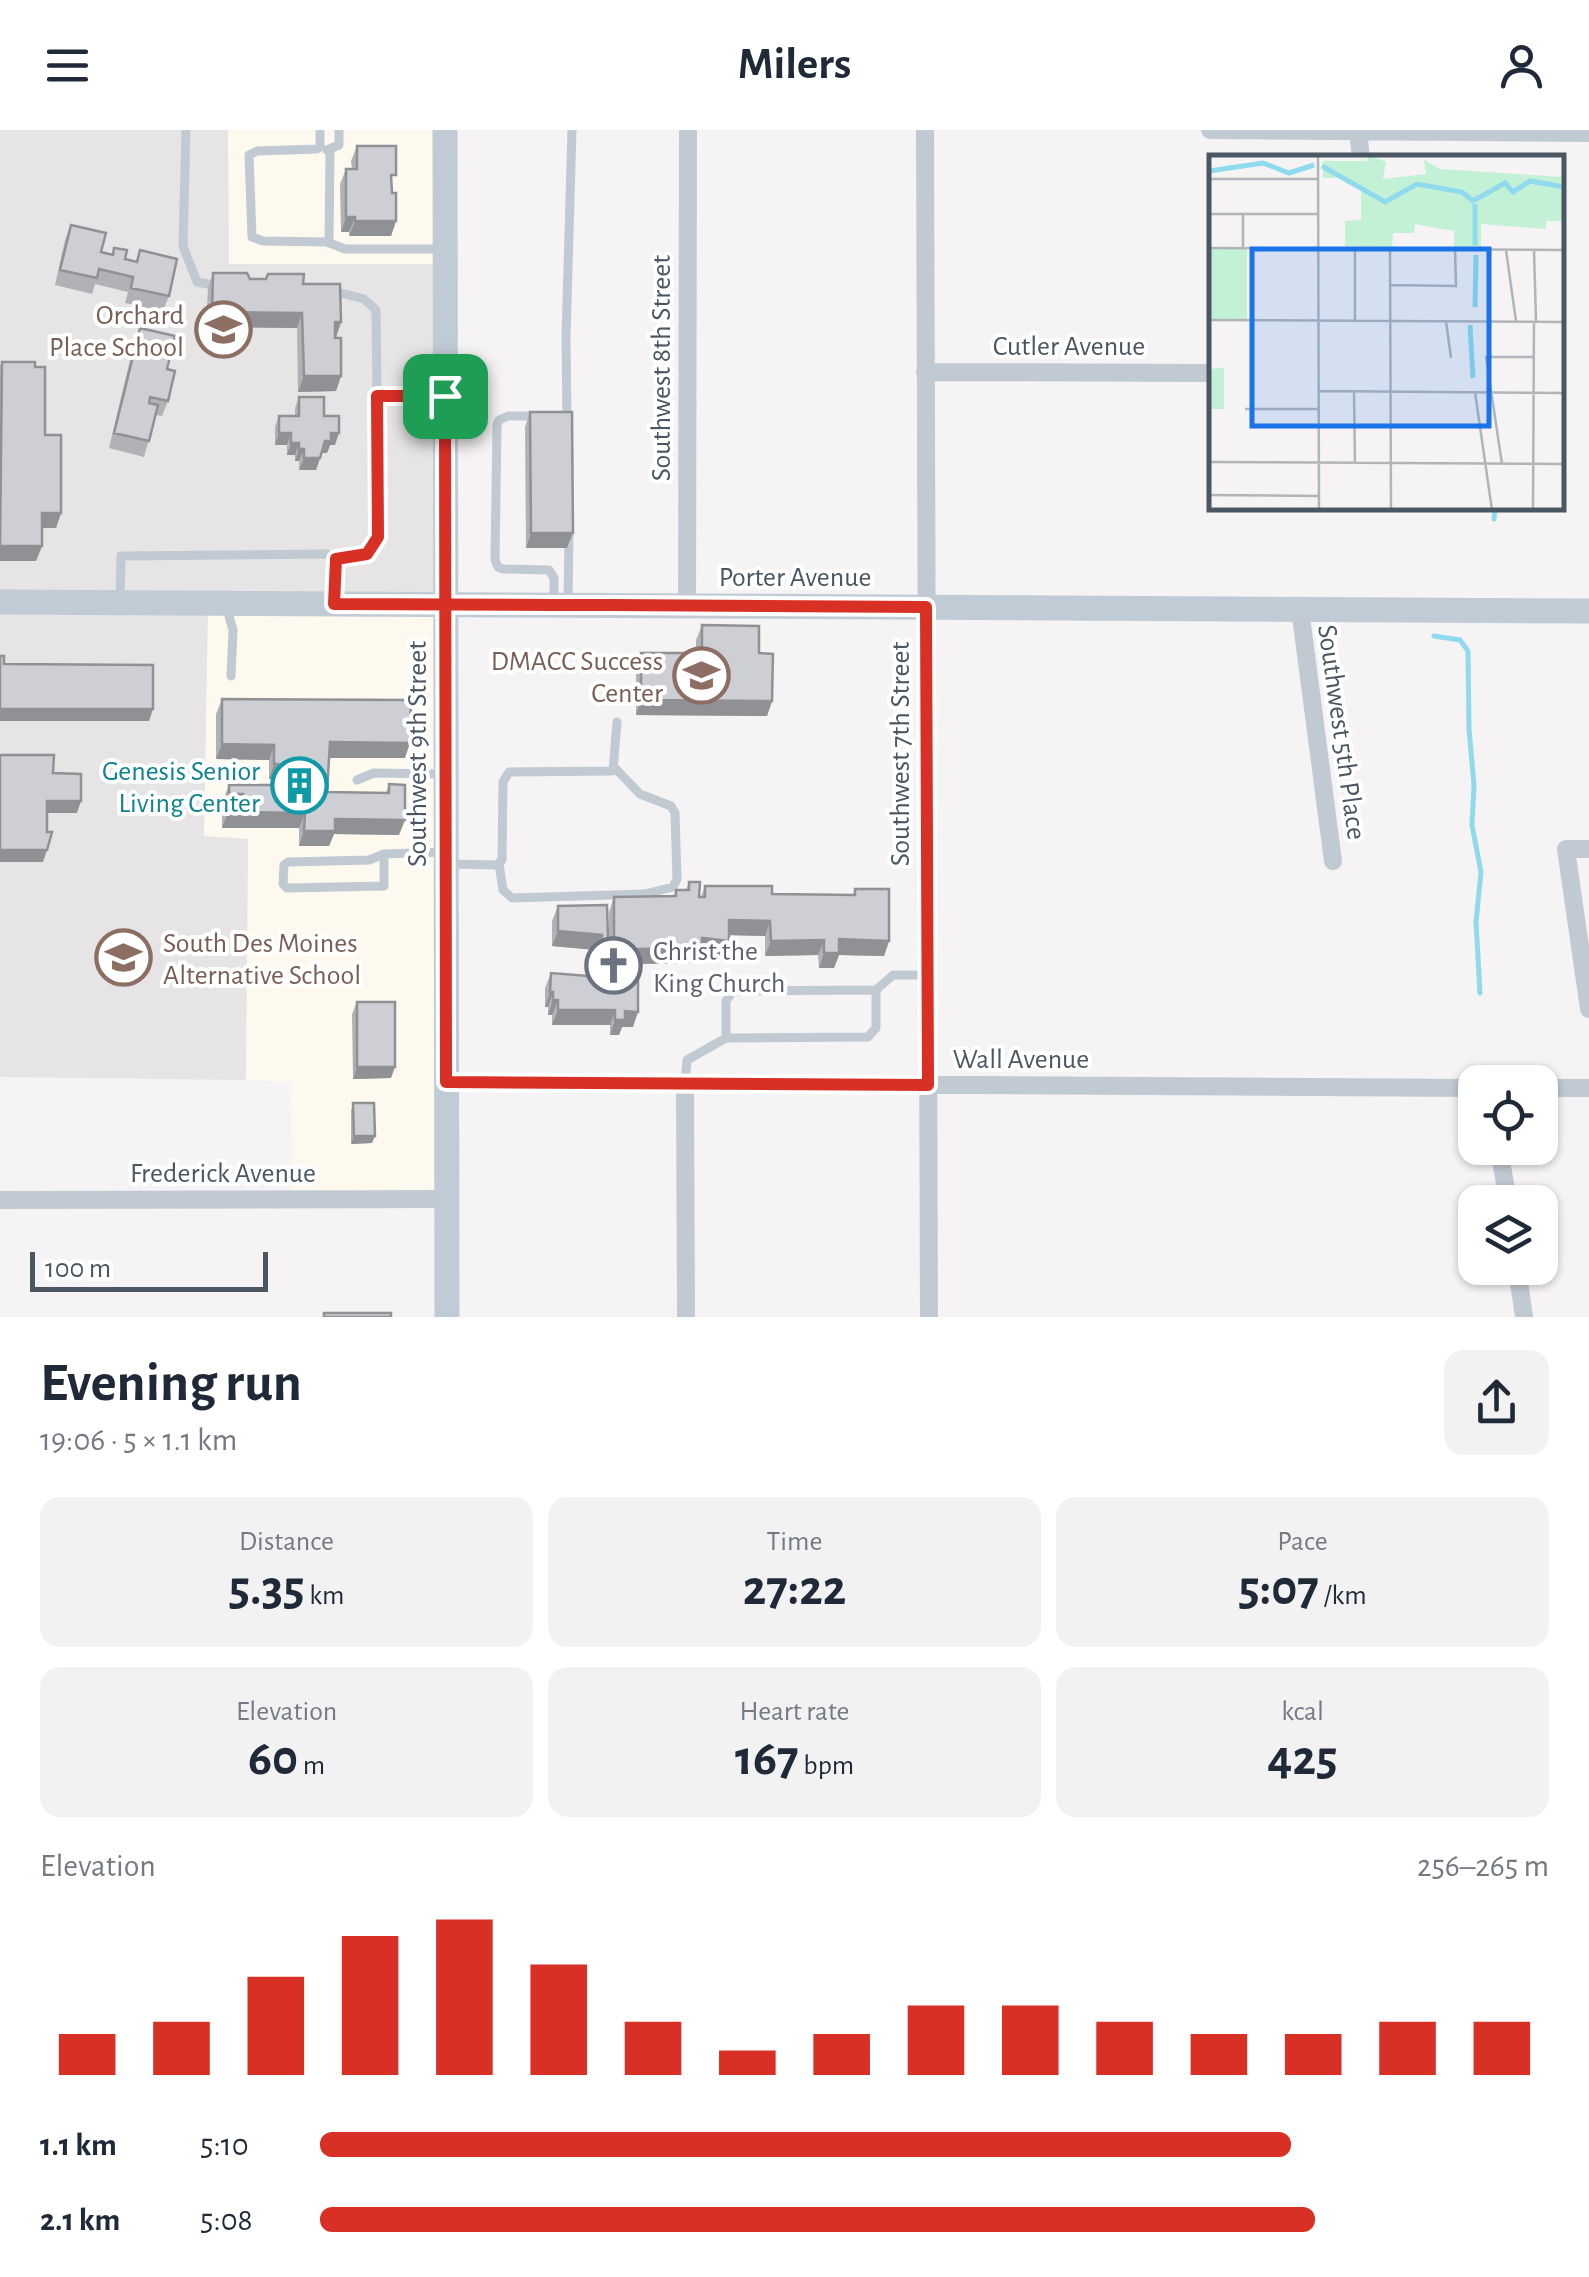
<!DOCTYPE html>
<html lang="en">
<head>
<meta charset="utf-8">
<style>
  :root { --surface:#fff; --page:#f2f2f3; --text:#1f2937; --muted:#747a83; --accent:#d93025 }
  body { margin:0; font-family:"Alegreya Sans",sans-serif; background:var(--page); color:var(--text); height:100vh; display:flex; flex-direction:column; font-size:38px; white-space:nowrap }
  * { box-sizing:border-box; margin:0 }
  p { font-size:32px; color:var(--muted) }
  .icon { flex:none; width:55px; height:55px; fill:none; stroke:currentColor; stroke-width:2; stroke-linecap:round; stroke-linejoin:round }
  .map { position:relative; height:1187px; overflow:hidden }
  .details { display:flex; flex-direction:column; background:var(--surface); flex:1 }
  .details>* { flex:none }
  .tools { position:absolute; left:1458px; top:935px; display:grid; gap:20px }
  .tools a { display:grid; place-items:center; width:100px; height:100px; border-radius:20px; background:var(--surface); box-shadow:0 2px 8px #0004; font-size:50px }
  .scale { position:absolute; left:30px; bottom:25px; width:238px; box-sizing:border-box; padding-left:10px; border:5px solid #4a5661; border-top:0; font-size:28px; line-height:35px; white-space:nowrap; color:#4a5661; -webkit-text-stroke:8px #fff; paint-order:stroke }
  .pin { position:absolute; display:grid; place-items:center; width:85px; height:85px; color:#fff; margin:-42px; border-radius:20px; box-shadow:0 5px 15px #0006 }
  .round { display:grid; place-items:center; flex:none; width:105px; height:105px; border-radius:20px; background:var(--page) }
  .summary { display:flex; align-items:center; justify-content:space-between; height:170px; padding:0 40px }
  h1 { font-size:55px; font-weight:700; line-height:75px }
  .stats { display:grid; grid-template-columns:repeat(3,1fr); gap:15px; height:170px; padding:10px 40px }
  .stats div { display:grid; align-content:center; border-radius:20px; background:var(--page); text-align:center }
  .stats b { font-size:50px; font-weight:700 }
  .stats small { font-size:28px; font-weight:400 }
  .stats p { font-size:28px }
  .chart { height:280px; padding:20px 40px }
  .chart p { display:flex; justify-content:space-between }
  .chart svg { width:100%; height:180px; margin-top:10px; stroke:var(--accent); stroke-width:6 }
  ul { padding:0 40px; list-style:none; font-size:32px }
  li { display:grid; grid-template-columns:160px 120px 1fr; align-items:center; height:75px }
  li i { height:25px; border-radius:12px; background:var(--accent) }
  header { display:flex; justify-content:space-between; align-items:center; height:130px; padding:0 40px; background:var(--surface); font-size:45px; font-weight:700 }
  .map>svg:first-child { display:block }
</style>
</head>
<body>
<header><svg class="icon" aria-label="menu" viewBox="0 0 24 24"><path d="M4 6h16M4 12h16M4 18h16"/></svg>Milers<svg class="icon" aria-label="person" viewBox="0 0 24 24"><circle cx="12" cy="8" r="4"/><path d="M4 21q1-7 8-7t8 7"/></svg></header>
<div class="map">
<svg width="1589" height="1187" viewBox="0 0 1589 1187">
  <rect width="100%" height="100%" fill="#f5f3f3"/>
  <path fill="#fdf9ef" d="M228,0H445V134H229Z
    M208,473L446,475V1069L292,1070L291,952L246,950L248,709L204,707Z"/>
  <path fill="#e6e4e5" d="M0,0H228L229,134H445L446,475L208,474L204,706L248,709L246,950L0,947Z"/>
  <g fill="none" stroke-linecap="round" stroke-linejoin="round">
    <path stroke="#90daee" stroke-width="5" d="M1494,389L1495,378
      M1434,506L1460,510L1468,521L1469,599L1474,655L1472,695L1481,742L1476,792L1480,863"/>
    <path stroke="#c1cad2" stroke-width="9" d="M186,0L183,116L197,152L219,156
      M320,0V17L317,19L257,21L249,25L252,107L263,111L327,112L345,119H442
      M327,20L339,15V0
      M329,113L330,20
      M329,160L364,169L376,180L377,266
      M539,286H508L499,290L497,295L495,430L498,437L503,439L549,440L554,448V472
      M567,293L566,207L572,0
      M336,429L367,425L378,407L377,266H444
      M120,470L121,426L327,424L336,429L334,473
      M568,473L569,403
      M226,476L233,500L231,546
      M357,650L374,643L443,644
      M384,724V756L287,758L283,754L284,735L288,732L369,730L384,724L443,722
      M449,734L497,735L502,730L503,652L509,642L613,641L617,592
      M499,734L503,760L512,768L645,764L673,757L677,749L675,683L671,676L640,664L616,639
      M726,908L868,907L876,898V860
      M685,954L687,930L726,908V871L733,861L876,860L893,845H927"/>
    <path stroke="#c1cad2" stroke-width="18" d="M925,0L929,1187
      M1210,0L1589,3
      M1358,1L1361,28
      M925,242L1212,243
      M687,476L688,0
      M1300,479L1333,731
      M1589,719H1566L1589,879
      M446,952L1475,958
      M685,954L686,1187
      M1540,958H1589
      M1499,1018L1508,1072
      M0,1070L446,1069
      M1517,1138L1524,1187"/>
    <path stroke="#c1cbd6" stroke-width="25" d="M445,0L447,1187
      M0,472L1589,481"/>
  </g>
  <path fill="#b0b2b7" d="M357,16L392,57L396,91L391,106H349V102H341L340,54L346,39H352L351,31Z
    M71,95L101,122L112,124L114,118L125,129L136,131L140,120L169,166L163,181L125,173L128,162L95,154L92,164L55,155L65,110Z
    M213,143L250,149L303,154L341,192L336,207L341,246L336,261L298,262L297,198L206,197L208,158Z
    M140,198L167,239L168,271L162,286L156,285L144,327L109,318L134,213Z
    M2,232L45,305L61,383L56,398H42V416L36,431H0V236Z
    M299,267L324,286L335,315H330L327,323H322L316,340H299V331H295V325H287V315H275V297L279,286H295V278Z
    M530,282L567,418H526L525,297Z
    M702,495L759,523L772,571L767,586L636,585V538L641,523H696V510Z
    M222,569L405,628H329L327,662L386,663L389,654L399,705L334,704L329,716H299V698H222V686L225,679H223V670L229,655H273V649H269V630L216,629V584Z
    M689,752L699,767H701L705,756L772,764L853,765L855,759L889,811L884,826L839,825L834,838H819L818,825L765,826V806L729,805V811L723,827L700,824L697,833L638,834L633,897H622L619,905H610V895H552V885H548V877H545V858L551,843L596,847V820L552,816V791L558,776L609,808V782L614,767H673L676,760H686Z
    M357,872L391,948L353,949L352,884Z
    M353,973L372,1013L351,1014V981Z"/>
  <path fill="#909195" d="M346,87H355L349,102H341Z
    M355,91H396L391,106H349Z
    M212,182L302,183L297,198L206,197Z
    M335,192H341L336,207Z
    M304,246H341L336,261L298,262Z
    M279,303H291L287,315H275Z
    M331,303H339L335,315H330L327,323H321L325,311Z
    M291,313H299L295,325H287Z
    M299,319H304L299,331H295Z
    M304,328H320L316,340H299Z
    M42,383H61L56,398H36Z
    M531,403H573L567,418H526Z
    M0,416H42L36,431H0Z
    M641,570L772,571L767,586L636,585Z
    M0,579H153L149,591H0Z
    M330,612L410,613L405,628H325Z
    M222,614L274,615L269,630L216,629Z
    M274,634H278L273,649H269Z
    M229,664H243L237,679L228,671L225,679H223Z
    M47,671H81L77,683H43Z
    M228,682L305,683L299,698H222Z
    M335,689L405,690L399,705L334,704L329,716H299L304,701Z
    M0,720H47L43,732H0Z
    M729,790L770,791L765,806L724,805Z
    M558,801L602,805L596,820L552,816Z
    M702,808L729,811L723,827L700,824L697,833L633,834L638,819Z
    M839,809L889,811L884,826L839,825L834,838H819L824,823Z
    M824,810L818,825L765,826L771,811Z
    M550,862H553L548,877H545Z
    M553,870H558L552,885H548Z
    M558,880H615L610,895H552Z
    M625,881L638,882L633,897H622L619,905H610L615,890Z
    M357,937H395L391,948L353,949Z
    M354,1006H375L372,1013L351,1014Z"/>
  <path fill="#cdcfd5" stroke="#909195" stroke-width="2.5" d="M357,16H396V45H391L392,63H396V91H355V87H346V39H357Z
    M71,95L106,103L101,122L113,125L114,118L127,120L125,129L137,132L140,120L177,129L169,166L131,158L133,147L99,139L97,148L60,140Z
    M213,143H247L250,149H266L268,144H304L303,154H340L341,192H335V208H341V246H304L302,183L212,182Z
    M140,198L175,206L167,239L175,241L168,271L150,267L149,273L158,275L149,311L114,303Z
    M2,232H35V237H45V305H61V383H42V416H0Z
    M299,267H324V286H339V303H331V311H325L320,328H304V319H299V313H291V303H279V286H299Z
    M530,282H572L573,403H531Z
    M702,495L759,496V523L773,524L772,571L641,570V523H702Z
    M0,526H4V534L153,535V579H0Z
    M222,569L411,570L410,613L330,612L327,662L389,663V654L405,655V690L335,689V701H304L305,683L228,682V671H243V664H229V655H278V634H274V615L222,614Z
    M0,625H54L53,643L81,644V671H47V702H52L47,720H0Z
    M689,752H700L699,767H705V756H772V764L855,765V759H889V811L839,809V823H824V810L771,811L770,791L729,790V811L702,808V818L638,819V882L625,881V890H615V880H558V870H553V862H550L551,843L601,847L602,805L558,801V776L607,775L608,808L614,809V767L676,766V760H689Z
    M357,872H395V937H357Z
    M353,973H374L375,1006H354Z
    M324,1183H391V1187H324Z"/>
  <g fill="none" stroke-linecap="round" stroke-linejoin="round">
    <defs>
      <path id="route" d="M445,266C445,494 446,723 446,952L928,955L926,477L612,475H554L334,474L336,429L367,424L378,407L377,266H445"/>
    </defs>
    <use href="#route" stroke="#fff" stroke-width="20"/>
    <use href="#route" stroke="#d93025" stroke-width="12"/>
  </g>
  <defs>
    <symbol id="school-ring" viewBox="-11 -11 22 22"><circle r="9.5" fill="#fff" stroke="#8d6e63" stroke-width="1.5"/><path d="M0-5L7-2L0 1L-7-2ZM-4 1L0 2.5L4 1V4Q0 6-4 4Z" fill="#8d6e63"/></symbol>
    <symbol id="university-ring" viewBox="-11 -11 22 22"><circle r="9.5" fill="#fff" stroke="#8d6e63" stroke-width="1.5"/><path d="M0-5L7-2L0 1L-7-2ZM-4 1L0 2.5L4 1V4Q0 6-4 4Z" fill="#8d6e63"/></symbol>
    <symbol id="building-ring" viewBox="-11 -11 22 22"><circle r="9.5" fill="#fff" stroke="#0f9aa8" stroke-width="1.5"/><path d="M-4-6H4V6H1V3H-1V6H-4ZM-2.5-4.3h1.7v1.8h-1.7ZM.8-4.3h1.7v1.8H.8ZM-2.5-1h1.7V.8h-1.7ZM.8-1h1.7V.8H.8Z" fill="#0f9aa8"/></symbol>
    <symbol id="church-ring" viewBox="-11 -11 22 22"><circle r="9.5" fill="#fff" stroke="#6b7280" stroke-width="1.5"/><path d="M-1.2-6h2.4v3.5h3.3v2.4h-3.3V6h-2.4V-.1h-3.3v-2.4h3.3Z" fill="#6b7280"/></symbol>
  </defs>
  <g fill-rule="evenodd">
    <use href="#school-ring" x="192" y="168" width="63" height="63"/>
    <use href="#university-ring" x="670" y="514" width="63" height="63"/>
    <use href="#building-ring" x="268" y="624" width="63" height="63"/>
    <use href="#school-ring" x="92" y="796" width="63" height="63"/>
    <use href="#church-ring" x="582" y="804" width="63" height="63"/>
  </g>
  <g text-anchor="middle" stroke-width="8" stroke-linejoin="round" paint-order="stroke">
    <g font-size="28" fill="#785e54" stroke="#fff" text-anchor="end">
      <text x="184" y="194">Orchard<tspan x="184" dy="32">Place School</tspan></text>
      <text x="663" y="540">DMACC Success<tspan x="663" dy="32">Center</tspan></text>
      <text x="163" y="822" text-anchor="start">South Des Moines<tspan x="163" dy="32">Alternative School</tspan></text>
    </g>
    <g font-size="28" fill="#4a5661" stroke="#fff">
      <text x="1069" y="225">Cutler Avenue</text>
      <text transform="translate(660 238) rotate(-90)" y="10">Southwest 8th Street</text>
      <text x="795" y="456">Porter Avenue</text>
      <text transform="translate(1343 602) rotate(82)" y="10">Southwest 5th Place</text>
      <text transform="translate(416 624) rotate(-90)" y="10">Southwest 9th Street</text>
      <text transform="translate(899 624) rotate(-90)" y="10">Southwest 7th Street</text>
      <text x="1021" y="938">Wall Avenue</text>
      <text x="223" y="1052">Frederick Avenue</text>
    </g>
    <g font-size="28" fill="#0d838f" stroke="#fff" text-anchor="end">
      <text x="260" y="650">Genesis Senior<tspan x="260" dy="32">Living Center</tspan></text>
    </g>
    <g font-size="28" fill="#5b616d" stroke="#fff" text-anchor="start">
      <text x="653" y="830">Christ the<tspan x="653" dy="32">King Church</tspan></text>
    </g>
  </g>
  <g transform="translate(1209 25)">
    <rect width="355" height="355" fill="#f5f3f3"/>
    <path d="M159,0L177,7L174,24L217,19L215,5L231,14L355,22V75L352,66H337V74L272,69V92H245V76L206,69L205,78H184L183,92L136,91V66L152,65V36L134,23H114V6H158ZM0,93H38V165H0ZM15,213V254H0V214Z" fill="#c3f1d5"/>
    <path fill="none" stroke="#90daee" stroke-width="5" d="M113,11L176,47L208,29L253,37L264,46L296,28L304,37L321,26L355,32M0,16L54,8L80,18L105,10M266,49V90M266,152L267,100M261,170L264,223"/>
    <path fill="none" stroke="#b1b4b9" stroke-width="2.5" d="M109,0L110,355M0,24H109M0,59H110M34,59V93M0,93L355,95M181,94L182,355M297,95L307,166M325,95L327,166M181,130L247,131L246,94M0,165L355,167M146,165V94M237,166L242,203M110,236L355,238M145,237L146,308M266,237L283,355M36,254H110M0,307L355,309M293,309L277,202H325M0,340L110,341M324,355L325,166"/>
    <path fill="#1a73e8" fill-opacity="0.15" stroke="#1a73e8" stroke-width="5" d="M43,94H280V271H43Z"/>
    <rect width="355" height="355" fill="none" stroke="#4a5661" stroke-width="5"/>
  </g>
</svg>
<div class="tools">
<a><svg class="icon" aria-label="locate" viewBox="0 0 24 24"><circle cx="12" cy="12" r="6"/><path d="M12 2v4M12 18v4M2 12h4M18 12h4"/></svg></a>
<a><svg class="icon" aria-label="layers" viewBox="0 0 24 24"><path d="M12 4l9 5-9 5-9-5zM3 14l9 5 9-5"/></svg></a>
</div>
<div class="scale">100 m</div>
<div class="pin" style="left:445px;top:266px;background:#1e9e55"><svg class="icon" aria-label="arrive" viewBox="0 0 24 24"><path d="M6 21V4h12l-3 4 3 4H6"/></svg></div>
</div>
<section class="details">
<div class="summary"><div><h1>Evening run</h1><p>19:06 · 5 × 1.1 km</p></div><a class="round"><svg class="icon" aria-label="share" viewBox="0 0 24 24"><path d="M12 15V3M7 8l5-5 5 5M5 13v7h14v-7"/></svg></a></div>
<div class="stats">
<div><p>Distance</p><b>5.35<small> km</small></b></div>
<div><p>Time</p><b>27:22</b></div>
<div><p>Pace</p><b>5:07<small> /km</small></b></div>
</div>
<div class="stats">
<div><p>Elevation</p><b>60<small> m</small></b></div>
<div><p>Heart rate</p><b>167<small> bpm</small></b></div>
<div><p>kcal</p><b>425</b></div>
</div>
<div class="chart"><p><span>Elevation</span>256–265 m</p>
<svg viewBox="0 0 160 44" preserveAspectRatio="none"><path d="M5 44V34M15 44V31M25 44V20M35 44V10M45 44V6M55 44V17M65 44V31M75 44V38M85 44V34M95 44V27M105 44V27M115 44V31M125 44V34M135 44V34M145 44V31M155 44V31"/></svg>
</div>
<ul>
<li><b>1.1 km</b>5:10<i style="width:79%"></i></li>
<li><b>2.1 km</b>5:08<i style="width:81%"></i></li>
</ul>
</section>
</body>
</html>
